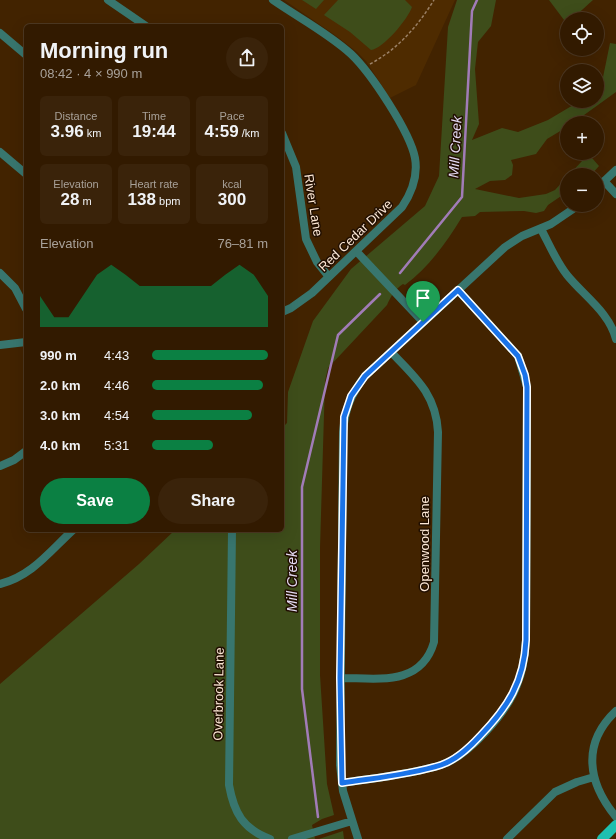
<!DOCTYPE html>
<html lang="en">
<head>
<meta charset="utf-8">
<style>
  :root { --surface:#321a00; --page:#3a230a; --text:#f1f3f6; --muted:#a8a199; --line:#4d3822; --accent:#0b8043 }
  body { margin:0; font-family:Arial,sans-serif; background:var(--page); color:var(--text); height:100vh; display:flex; flex-direction:column; font-size:15px; white-space:nowrap }
  * { box-sizing:border-box; margin:0 }
  p { font-size:13px; color:var(--muted) }
  .icon { flex:none; width:22px; height:22px; fill:none; stroke:currentColor; stroke-width:2; stroke-linecap:round; stroke-linejoin:round }
  .map { position:relative; flex:1; overflow:hidden }
  .panel { position:absolute; left:24px; top:24px; width:260px; height:508px; display:flex; flex-direction:column; background:var(--surface); border-radius:6px; box-shadow:0 4px 16px #0002,0 0 0 1px var(--line) }
  .panel>* { flex:none }
  .tools { position:absolute; left:560px; top:12px; display:grid; gap:8px }
  .tools a { display:grid; place-items:center; width:44px; height:44px; border-radius:50%; background:var(--surface); box-shadow:0 4px 16px #0002,0 0 0 1px var(--line); font-size:20px }
  .pin { position:absolute; display:grid; place-items:center; width:34px; height:34px; color:#fff; margin:-41px -17px; border-radius:50% 50% 50% 0; rotate:-45deg; box-shadow:0 0 4px #0007 }
  .pin .icon { rotate:45deg }
  .round { display:grid; place-items:center; flex:none; width:42px; height:42px; border-radius:21px; background:var(--page) }
  .head { display:flex; align-items:center; justify-content:space-between; height:68px; padding:0 16px }
  h1 { font-size:22px; font-weight:800; line-height:30px }
  .figures { display:grid; grid-template-columns:repeat(3,1fr); gap:6px; height:68px; padding:4px 16px }
  .figures div { display:grid; align-content:center; border-radius:6px; background:var(--page); text-align:center }
  .figures b { font-size:17px; font-weight:800 }
  .figures small { font-size:11px; font-weight:400 }
  .figures p { font-size:11px }
  .chart { height:112px; padding:8px 16px }
  .chart p { display:flex; justify-content:space-between }
  .chart svg { width:100%; height:72px; margin-top:4px; fill:var(--accent); opacity:.7 }
  .cta { display:flex; gap:8px; margin-top:auto; padding:8px 16px }
  .cta a { flex:1; height:46px; border-radius:24px; background:var(--accent); color:#fff; font-size:16px; font-weight:800; line-height:46px; text-align:center }
  .cta a+a { background:var(--page); color:var(--text) }
  ul { padding:0 16px; list-style:none; font-size:13px }
  li { display:grid; grid-template-columns:64px 48px 1fr; align-items:center; height:30px }
  li i { height:10px; border-radius:5px; background:var(--accent) }
  .map>svg:first-child { display:block }
</style>
</head>
<body>
<div class="map">
<svg width="616" height="839" viewBox="0 0 616 839">
  <rect width="100%" height="100%" fill="#422300"/>
  <path fill="#4e2b00" d="M284,0H455L416,85L390,98L366,61L357,52L335,35Z"/>
  <path fill="#3e4d1a" d="M302,0H324L316,9Z
    M338,0H405L412,7C408,19 383,49 371,50L350,32L324,15Z
    M457,0H496L491,26L478,42L475,69L479,124L472,140L502,128L518,132L548,120L580,101H597V89L601,87L610,43L616,44V92L573,123H567V127L547,139L536,154L511,160L513,165L512,175L505,180L490,181L475,189L519,198L546,194L555,190L567,177V192L548,205L544,211L536,213L524,211L480,212L475,216L462,217C446,243 429,267 405,285L403,284C395,289 391,296 387,305L328,368L325,381L320,548V675L327,784L334,815L322,819L312,825L315,839H0V684L139,564L175,530H282V428L287,423L288,392L313,321L351,269L425,206L439,176L448,27Z
    M549,0H593L572,19H567V24Z
    M592,158L599,166L591,175H569L582,161Z
    M343,831L344,839H319Z"/>
  <g fill="none" stroke-linecap="round" stroke-linejoin="round">
    <path stroke="#a17cb7" stroke-width="2.5" d="M400,273L462,197L472,11L477,0
      M318,817L302,689V487L338,335L380,294"/>
    <path stroke="#9b8166" stroke-width="1.5" stroke-dasharray="3 2" stroke-linecap="butt" d="M370,64C398,49 417,27 434,0"/>
    <path stroke="#38766e" stroke-width="8" d="M108,0L146,26
      M273,0C299,18 328,33 351,54C371,73 410,132 415,158C418,175 412,192 402,207L312,293L291,308L282,312
      M0,33L26,55
      M282,133L296,167L306,239L317,262L329,277
      M0,152L26,174
      M604,181L616,194
      M597,188L616,170
      M541,229C549,244 556,261 567,275C584,296 609,312 616,339
      M356,251L423,322
      M0,273L15,288L26,309
      M0,345L26,342
      M0,466L14,460L26,451
      M232,530L229,785C234,813 243,829 270,839
      M0,584C32,576 50,551 73,530
      M340,678C377,678 421,687 434,642L438,432C436,394 415,377 391,352
      M616,711C581,744 588,783 616,817
      M342,783C374,778 409,775 441,765C469,756 507,712 517,685C523,671 525,655 526,640L527,387L518,356L458,290
      M292,839L352,821
      M358,839L343,791L340,765L343,432C345,409 351,394 365,376L505,247L522,236L551,224L579,205
      M507,839L555,792L577,782L594,777"/>
    <path stroke="#1ec0b0" stroke-width="10" d="M602,839L616,825"/>
  </g>
  <g fill="none" stroke-linecap="round" stroke-linejoin="round">
    <defs>
      <path id="route" d="M458,290L518,356L525,375L527,387L526,640C524,682 508,707 480,736C469,748 456,760 441,765C409,775 374,778 342,783L340,678L344,417L351,396L365,376Z"/>
    </defs>
    <use href="#route" stroke="#fff" stroke-width="8"/>
    <use href="#route" stroke="#1a73e8" stroke-width="5"/>
  </g>
  <g text-anchor="middle" stroke-width="3" stroke-linejoin="round" paint-order="stroke">
    <g font-size="13" fill="#fde8d6" stroke="#210f01">
      <text transform="translate(314 205) rotate(81)" y="5">River Lane</text>
      <text transform="translate(355 235) rotate(-44)" y="5">Red Cedar Drive</text>
      <text transform="translate(424 544) rotate(-90)" y="5">Openwood Lane</text>
      <text transform="translate(218 694) rotate(-89)" y="5">Overbrook Lane</text>
    </g>
    <g font-size="14" font-style="italic" fill="#e4daf3" stroke="#210f01">
      <text transform="translate(455 147) rotate(-87)" y="5">Mill Creek</text>
      <text transform="translate(292 581) rotate(-90)" y="5">Mill Creek</text>
    </g>
  </g>
</svg>
<div class="tools">
<a><svg class="icon" aria-label="locate" viewBox="0 0 24 24"><circle cx="12" cy="12" r="6"/><path d="M12 2v4M12 18v4M2 12h4M18 12h4"/></svg></a>
<a><svg class="icon" aria-label="layers" viewBox="0 0 24 24"><path d="M12 4l9 5-9 5-9-5zM3 14l9 5 9-5"/></svg></a>
<a>+</a>
<a>−</a>
</div>
<div class="pin" style="left:423px;top:322px;background:#1e9e55"><svg class="icon" aria-label="arrive" viewBox="0 0 24 24"><path d="M6 21V4h12l-3 4 3 4H6"/></svg></div>
<section class="panel">
<div class="head"><div><h1>Morning run</h1><p>08:42 · 4 × 990 m</p></div><a class="round"><svg class="icon" aria-label="share" viewBox="0 0 24 24"><path d="M12 15V3M7 8l5-5 5 5M5 13v7h14v-7"/></svg></a></div>
<div class="figures">
<div><p>Distance</p><b>3.96<small> km</small></b></div>
<div><p>Time</p><b>19:44</b></div>
<div><p>Pace</p><b>4:59<small> /km</small></b></div>
</div>
<div class="figures">
<div><p>Elevation</p><b>28<small> m</small></b></div>
<div><p>Heart rate</p><b>138<small> bpm</small></b></div>
<div><p>kcal</p><b>300</b></div>
</div>
<div class="chart"><p><span>Elevation</span>76–81 m</p>
<svg viewBox="0 0 160 44" preserveAspectRatio="none"><path d="M0 44V25L10 38L20 38L30 25L40 12L50 6L60 12L70 19L80 19L90 19L100 19L110 19L120 19L130 12L140 6L150 12L160 25V44z"/></svg>
</div>
<ul>
<li><b>990 m</b>4:43<i style="width:100%"></i></li>
<li><b>2.0 km</b>4:46<i style="width:96%"></i></li>
<li><b>3.0 km</b>4:54<i style="width:86%"></i></li>
<li><b>4.0 km</b>5:31<i style="width:53%"></i></li>
</ul>
<div class="cta"><a>Save</a><a>Share</a></div>
</section>
</div>
</body>
</html>
